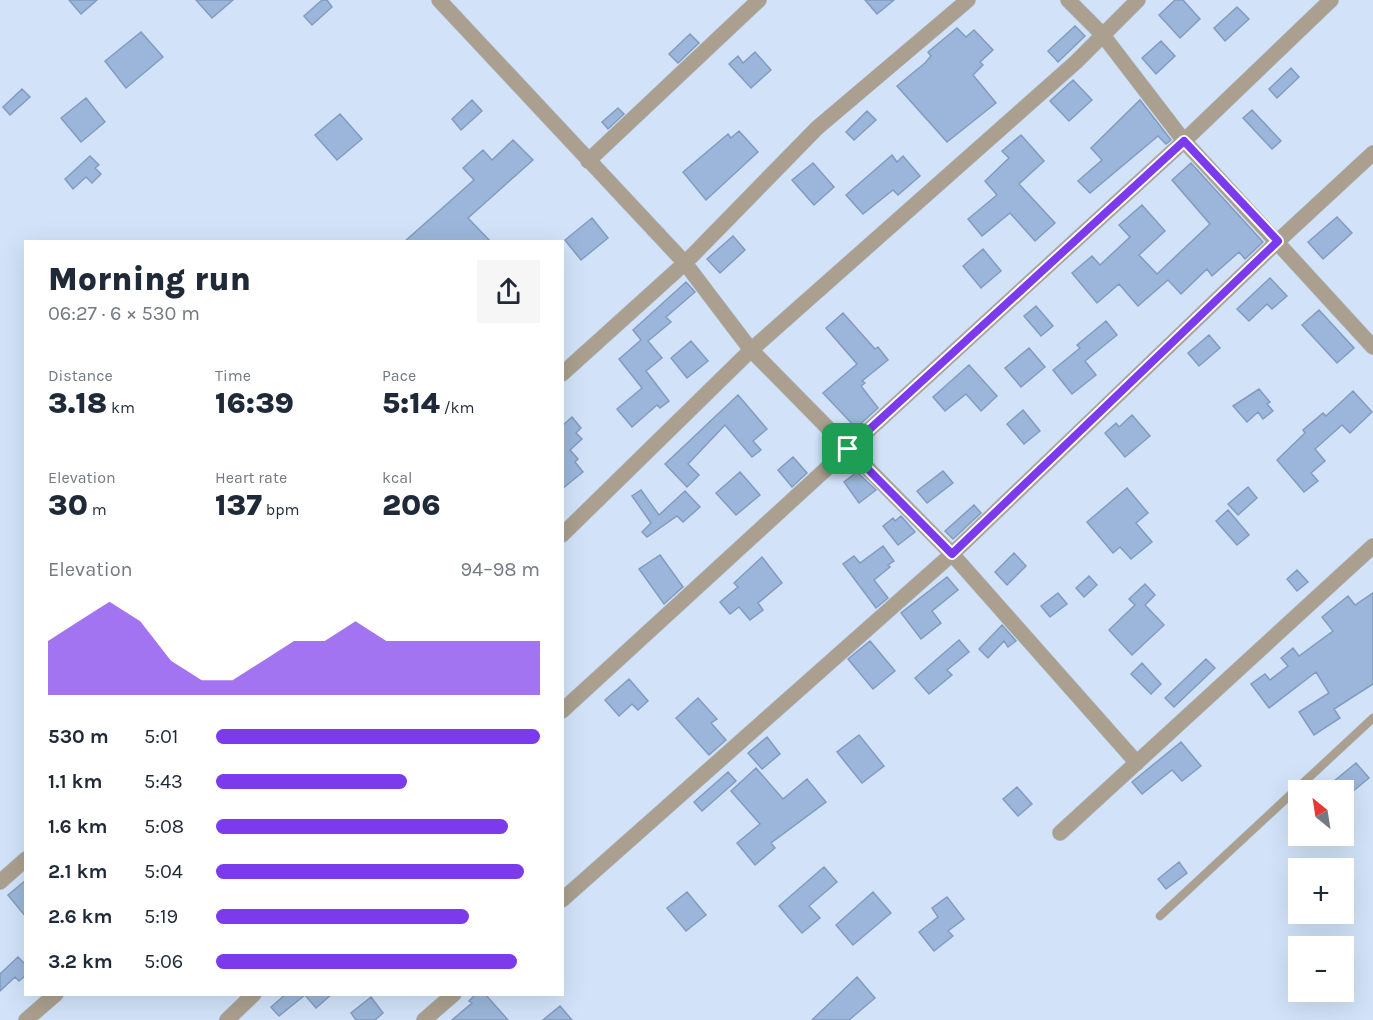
<!DOCTYPE html>
<html lang="en">
<head>
<meta charset="utf-8">
<style>
  :root { --surface:#fff; --page:#f6f6f7; --text:#1f2937; --muted:#747a83; --accent:#7c3aed }
  body { margin:0; font-family:Karla,sans-serif; background:var(--page); color:var(--text); height:100vh; display:flex; flex-direction:column; font-size:22px; white-space:nowrap }
  * { box-sizing:border-box; margin:0 }
  p { font-size:20px; color:var(--muted) }
  .icon { flex:none; width:33px; height:33px; fill:none; stroke:currentColor; stroke-width:2; stroke-linecap:round; stroke-linejoin:round }
  .map { position:relative; flex:1; overflow:hidden }
  .drawer { position:absolute; left:24px; top:240px; width:540px; height:756px; display:flex; flex-direction:column; background:var(--surface); border-radius:0px; box-shadow:0 6px 24px #0002 }
  .drawer>* { flex:none }
  .needle { width:39px; rotate:330deg }
  .buttons { position:absolute; left:1288px; top:780px; display:grid; gap:12px }
  .buttons a { display:grid; place-items:center; width:66px; height:66px; border-radius:0px; background:var(--surface); box-shadow:0 6px 24px #0002; font-size:30px }
  .pin { position:absolute; display:grid; place-items:center; width:51px; height:51px; color:#fff; margin:-26px; border-radius:12px; box-shadow:0 3px 9px #0006 }
  .round { display:grid; place-items:center; flex:none; width:63px; height:63px; border-radius:0px; background:var(--page) }
  .head { display:flex; align-items:center; justify-content:space-between; height:102px; padding:0 24px }
  h1 { font-size:33px; font-weight:800; line-height:45px }
  .figures { display:grid; grid-template-columns:repeat(3,1fr); gap:9px; height:102px; padding:6px 24px }
  .figures div { display:grid; align-content:center }
  .figures b { font-size:30px; font-weight:800 }
  .figures small { font-size:16px; font-weight:400 }
  .figures p { font-size:16px }
  .chart { height:168px; padding:12px 24px }
  .chart p { display:flex; justify-content:space-between }
  .chart svg { width:100%; height:108px; margin-top:6px; fill:var(--accent); opacity:.7 }
  ul { padding:0 24px; list-style:none; font-size:20px }
  li { display:grid; grid-template-columns:96px 72px 1fr; align-items:center; height:45px }
  li i { height:15px; border-radius:8px; background:var(--accent) }
  .map>svg:first-child { display:block }
</style>
</head>
<body>
<div class="map">
<svg width="1373" height="1020" viewBox="0 0 1373 1020">
  <rect width="100%" height="100%" fill="#d2e3f9"/>
  <path fill="#9bb6da" stroke="#829cbf" stroke-width="1.5" d="M69,0H97L81,14Z
    M196,0H233L212,18Z
    M322,0H327L332,7L312,25L304,16Z
    M865,0H894L877,14Z
    M1175,0H1183L1200,19L1180,38L1159,15Z
    M1237,7L1249,19L1225,41L1214,28Z
    M1075,26L1085,36L1058,62L1048,51Z
    M957,28L966,37L974,30L993,50L980,62L983,65L973,75L996,103L947,142L897,86L925,63L931,56L928,52Z
    M141,32L163,57L126,88L105,61Z
    M690,34L699,43L678,63L669,54Z
    M1161,41L1175,56L1156,74L1142,58Z
    M755,52L771,70L751,88L729,64L738,56L743,63Z
    M1291,68L1299,77L1277,98L1269,89Z
    M1073,80L1092,100L1069,121L1050,101Z
    M22,89L30,97L10,115L3,107Z
    M86,98L105,122L81,142L61,118Z
    M472,100L482,111L461,130L452,119Z
    M1140,100L1171,140L1166,144L1158,136L1090,193L1078,181L1102,160L1091,148Z
    M618,108L624,114L608,129L602,122Z
    M1252,110L1281,141L1272,149L1243,118Z
    M867,111L876,120L854,140L846,132Z
    M340,114L362,139L337,160L315,135Z
    M739,131L758,152L706,200L683,172L728,134L731,138Z
    M1021,135L1044,161L1019,184L1055,223L1035,241L1010,213L982,236L968,219L997,195L985,181L1009,158L1002,151Z
    M513,140L533,160L468,218L491,242H404L474,180L463,168L483,150L492,160Z
    M892,155L897,162L903,156L920,176L898,195L893,190L863,214L846,195Z
    M90,156L99,165L95,168L101,174L92,183L86,177L73,189L65,179Z
    M813,163L834,187L814,205L792,180Z
    M1191,163L1263,242L1245,259L1239,252L1212,276L1207,269L1181,294L1168,280L1138,306L1119,284L1097,303L1072,273L1092,256L1100,265L1130,237L1119,225L1142,205L1165,231L1139,255L1157,274L1210,224L1172,180Z
    M1337,217L1352,233L1323,259L1308,242Z
    M592,218L608,238L581,260L565,240Z
    M733,236L745,250L720,273L707,259Z
    M983,249L1001,271L981,288L963,266Z
    M1270,278L1287,296L1272,309L1267,304L1249,321L1237,309Z
    M686,282L695,292L666,317L671,322L648,341L662,358L646,371L669,401L660,408L657,405L632,427L617,409L642,388L619,359L641,340L633,330Z
    M1036,306L1053,326L1041,336L1024,316Z
    M1319,310L1354,348L1337,363L1302,325Z
    M843,313L875,349L878,347L888,360L862,381L865,383L861,386L878,408L856,428L823,393L857,364L826,328Z
    M1106,321L1117,335L1085,361L1096,375L1072,394L1053,370L1080,348L1077,345Z
    M1209,335L1220,348L1199,366L1188,353Z
    M691,341L708,361L687,378L671,358Z
    M1029,348L1045,367L1021,387L1005,368Z
    M969,365L997,396L981,411L966,394L945,411L933,397Z
    M1259,389L1270,402L1267,404L1273,411L1263,419L1258,412L1247,422L1233,406Z
    M1353,391L1372,412L1350,433L1342,425L1315,449L1325,461L1311,473L1318,481L1304,492L1277,460L1305,433L1303,430L1323,413L1326,416Z
    M738,395L767,429L753,441L761,450L752,457L725,425L688,464L699,475L687,487L665,464Z
    M1023,410L1040,431L1024,444L1007,424Z
    M1132,415L1150,436L1125,457L1105,433L1116,423L1119,427Z
    M572,417L581,428L576,433L582,439L570,450L578,459L575,462L583,472L562,489V426Z
    M793,457L807,473L792,487L778,470Z
    M943,471L953,483L927,503L917,491Z
    M740,472L760,495L736,515L716,493Z
    M857,472L876,490L859,503L844,482Z
    M1248,487L1257,498L1238,515L1228,504Z
    M1127,488L1148,513L1136,523L1152,542L1131,559L1120,547L1113,553L1087,522Z
    M641,490L659,515L685,491L700,507L683,522L677,516L647,537L642,532L651,523L632,496Z
    M974,505L981,513L953,539L945,531Z
    M1228,510L1249,535L1237,545L1216,521Z
    M901,516L915,532L898,545L883,526L893,518L895,521Z
    M883,546L894,561L888,565L890,567L874,580L888,598L876,608L843,564L854,556L860,563Z
    M1014,553L1026,566L1007,585L995,572Z
    M660,555L683,587L664,604L639,569Z
    M762,557L782,583L758,603L763,610L750,620L739,607L730,614L720,602L738,587L734,583Z
    M1297,570L1308,582L1297,591L1287,579Z
    M1089,576L1097,585L1084,597L1076,588Z
    M947,577L958,590L932,611L941,623L921,639L901,613Z
    M1145,584L1155,595L1145,605L1164,625L1132,655L1109,630L1135,605L1129,599Z
    M1058,593L1067,604L1050,617L1041,606Z
    M1373,593V684L1334,709L1340,718L1314,735L1299,712L1329,693L1316,672L1269,708L1251,684L1265,674L1270,680L1288,666L1281,658L1293,648L1299,656L1333,631L1322,617L1348,596L1355,605Z
    M1002,625L1016,641L1008,647L1004,641L988,658L979,649Z
    M959,640L969,652L947,670L952,675L929,694L915,678Z
    M870,641L895,671L873,689L848,659Z
    M1206,659L1215,668L1174,707L1165,698Z
    M1142,663L1161,684L1151,694L1131,674Z
    M629,679L648,701L638,710L632,704L619,716L605,700Z
    M698,698L717,719L711,723L726,740L709,755L676,718Z
    M859,735L884,766L862,783L837,752Z
    M767,737L780,754L762,769L748,753Z
    M1181,742L1201,766L1182,781L1172,770L1142,794L1132,782Z
    M1356,763L1369,778L1346,797L1344,790L1333,782Z
    M756,768L783,799L807,779L826,802L771,843L775,848L755,865L737,843L760,824L731,791Z
    M728,772L736,781L702,811L694,802Z
    M1017,787L1032,804L1018,816L1003,799Z
    M1179,862L1187,873L1166,889L1158,879Z
    M824,867L837,882L809,906L820,918L802,933L779,906Z
    M26,880V917L8,895Z
    M687,892L706,915L686,931L667,908Z
    M873,892L891,913L853,945L836,925Z
    M947,897L964,919L948,931L953,936L934,951L919,932L938,917L932,908Z
    M18,957L26,965V975L19,981L15,977L0,991V974Z
    M857,977L875,998L849,1020H812Z
    M286,994H332L316,1008L305,995L279,1016L271,1007Z
    M476,994H485L508,1020H452L472,1003L469,1001Z
    M371,997L383,1013L375,1020H356L351,1013Z
    M560,1006L572,1020H543Z"/>
  <g fill="none" stroke-linecap="round" stroke-linejoin="round">
    <defs>
      <path id="service" d="M1160,916L1373,718"/>
      <path id="minor" d="M439,0L685,263L751,350L952,554L1137,763
        M1068,0L1102,34L1184,141L1373,347
        M588,161L759,0
        M562,374L685,263L817,128L968,0
        M562,535L751,350L1076,62L1138,0
        M562,711L1184,141L1331,0
        M1060,833L1373,546
        M0,882L26,859
        M562,900L952,554L1278,241L1373,153
        M26,1020L56,994
        M227,1020L254,994
        M424,1020L454,994"/>
    </defs>
    <use href="#service" stroke="#b1c1d5" stroke-width="9"/>
    <use href="#minor" stroke="#b1c1d5" stroke-width="16"/>
    <use href="#service" stroke="#aba08f" stroke-width="8"/>
    <use href="#minor" stroke="#aba08f" stroke-width="15"/>
  </g>
  <g fill="none" stroke-linecap="round" stroke-linejoin="round">
    <defs>
      <path id="route" d="M1184,141L1278,241L952,554L848,449Z"/>
    </defs>
    <use href="#route" stroke="#fff" stroke-width="12"/>
    <use href="#route" stroke="#7c3aed" stroke-width="8"/>
  </g>
</svg>
<div class="buttons">
<a><svg class="needle" viewBox="-14 -14 28 28"><path d="M0-13l5 13h-10z" fill="#e53935"/><path d="M0 13l5-13h-10z" fill="#747a83"/></svg></a>
<a>+</a>
<a>−</a>
</div>
<div class="pin" style="left:848px;top:449px;background:#1e9e55"><svg class="icon" aria-label="arrive" viewBox="0 0 24 24"><path d="M6 21V4h12l-3 4 3 4H6"/></svg></div>
<section class="drawer">
<div class="head"><div><h1>Morning run</h1><p>06:27 · 6 × 530 m</p></div><a class="round"><svg class="icon" aria-label="share" viewBox="0 0 24 24"><path d="M12 15V3M7 8l5-5 5 5M5 13v7h14v-7"/></svg></a></div>
<div class="figures">
<div><p>Distance</p><b>3.18<small> km</small></b></div>
<div><p>Time</p><b>16:39</b></div>
<div><p>Pace</p><b>5:14<small> /km</small></b></div>
</div>
<div class="figures">
<div><p>Elevation</p><b>30<small> m</small></b></div>
<div><p>Heart rate</p><b>137<small> bpm</small></b></div>
<div><p>kcal</p><b>206</b></div>
</div>
<div class="chart"><p><span>Elevation</span>94–98 m</p>
<svg viewBox="0 0 160 44" preserveAspectRatio="none"><path d="M0 44V22L10 14L20 6L30 14L40 30L50 38L60 38L70 30L80 22L90 22L100 14L110 22L120 22L130 22L140 22L150 22L160 22V44z"/></svg>
</div>
<ul>
<li><b>530 m</b>5:01<i style="width:100%"></i></li>
<li><b>1.1 km</b>5:43<i style="width:59%"></i></li>
<li><b>1.6 km</b>5:08<i style="width:90%"></i></li>
<li><b>2.1 km</b>5:04<i style="width:95%"></i></li>
<li><b>2.6 km</b>5:19<i style="width:78%"></i></li>
<li><b>3.2 km</b>5:06<i style="width:93%"></i></li>
</ul>
</section>
</div>
</body>
</html>
